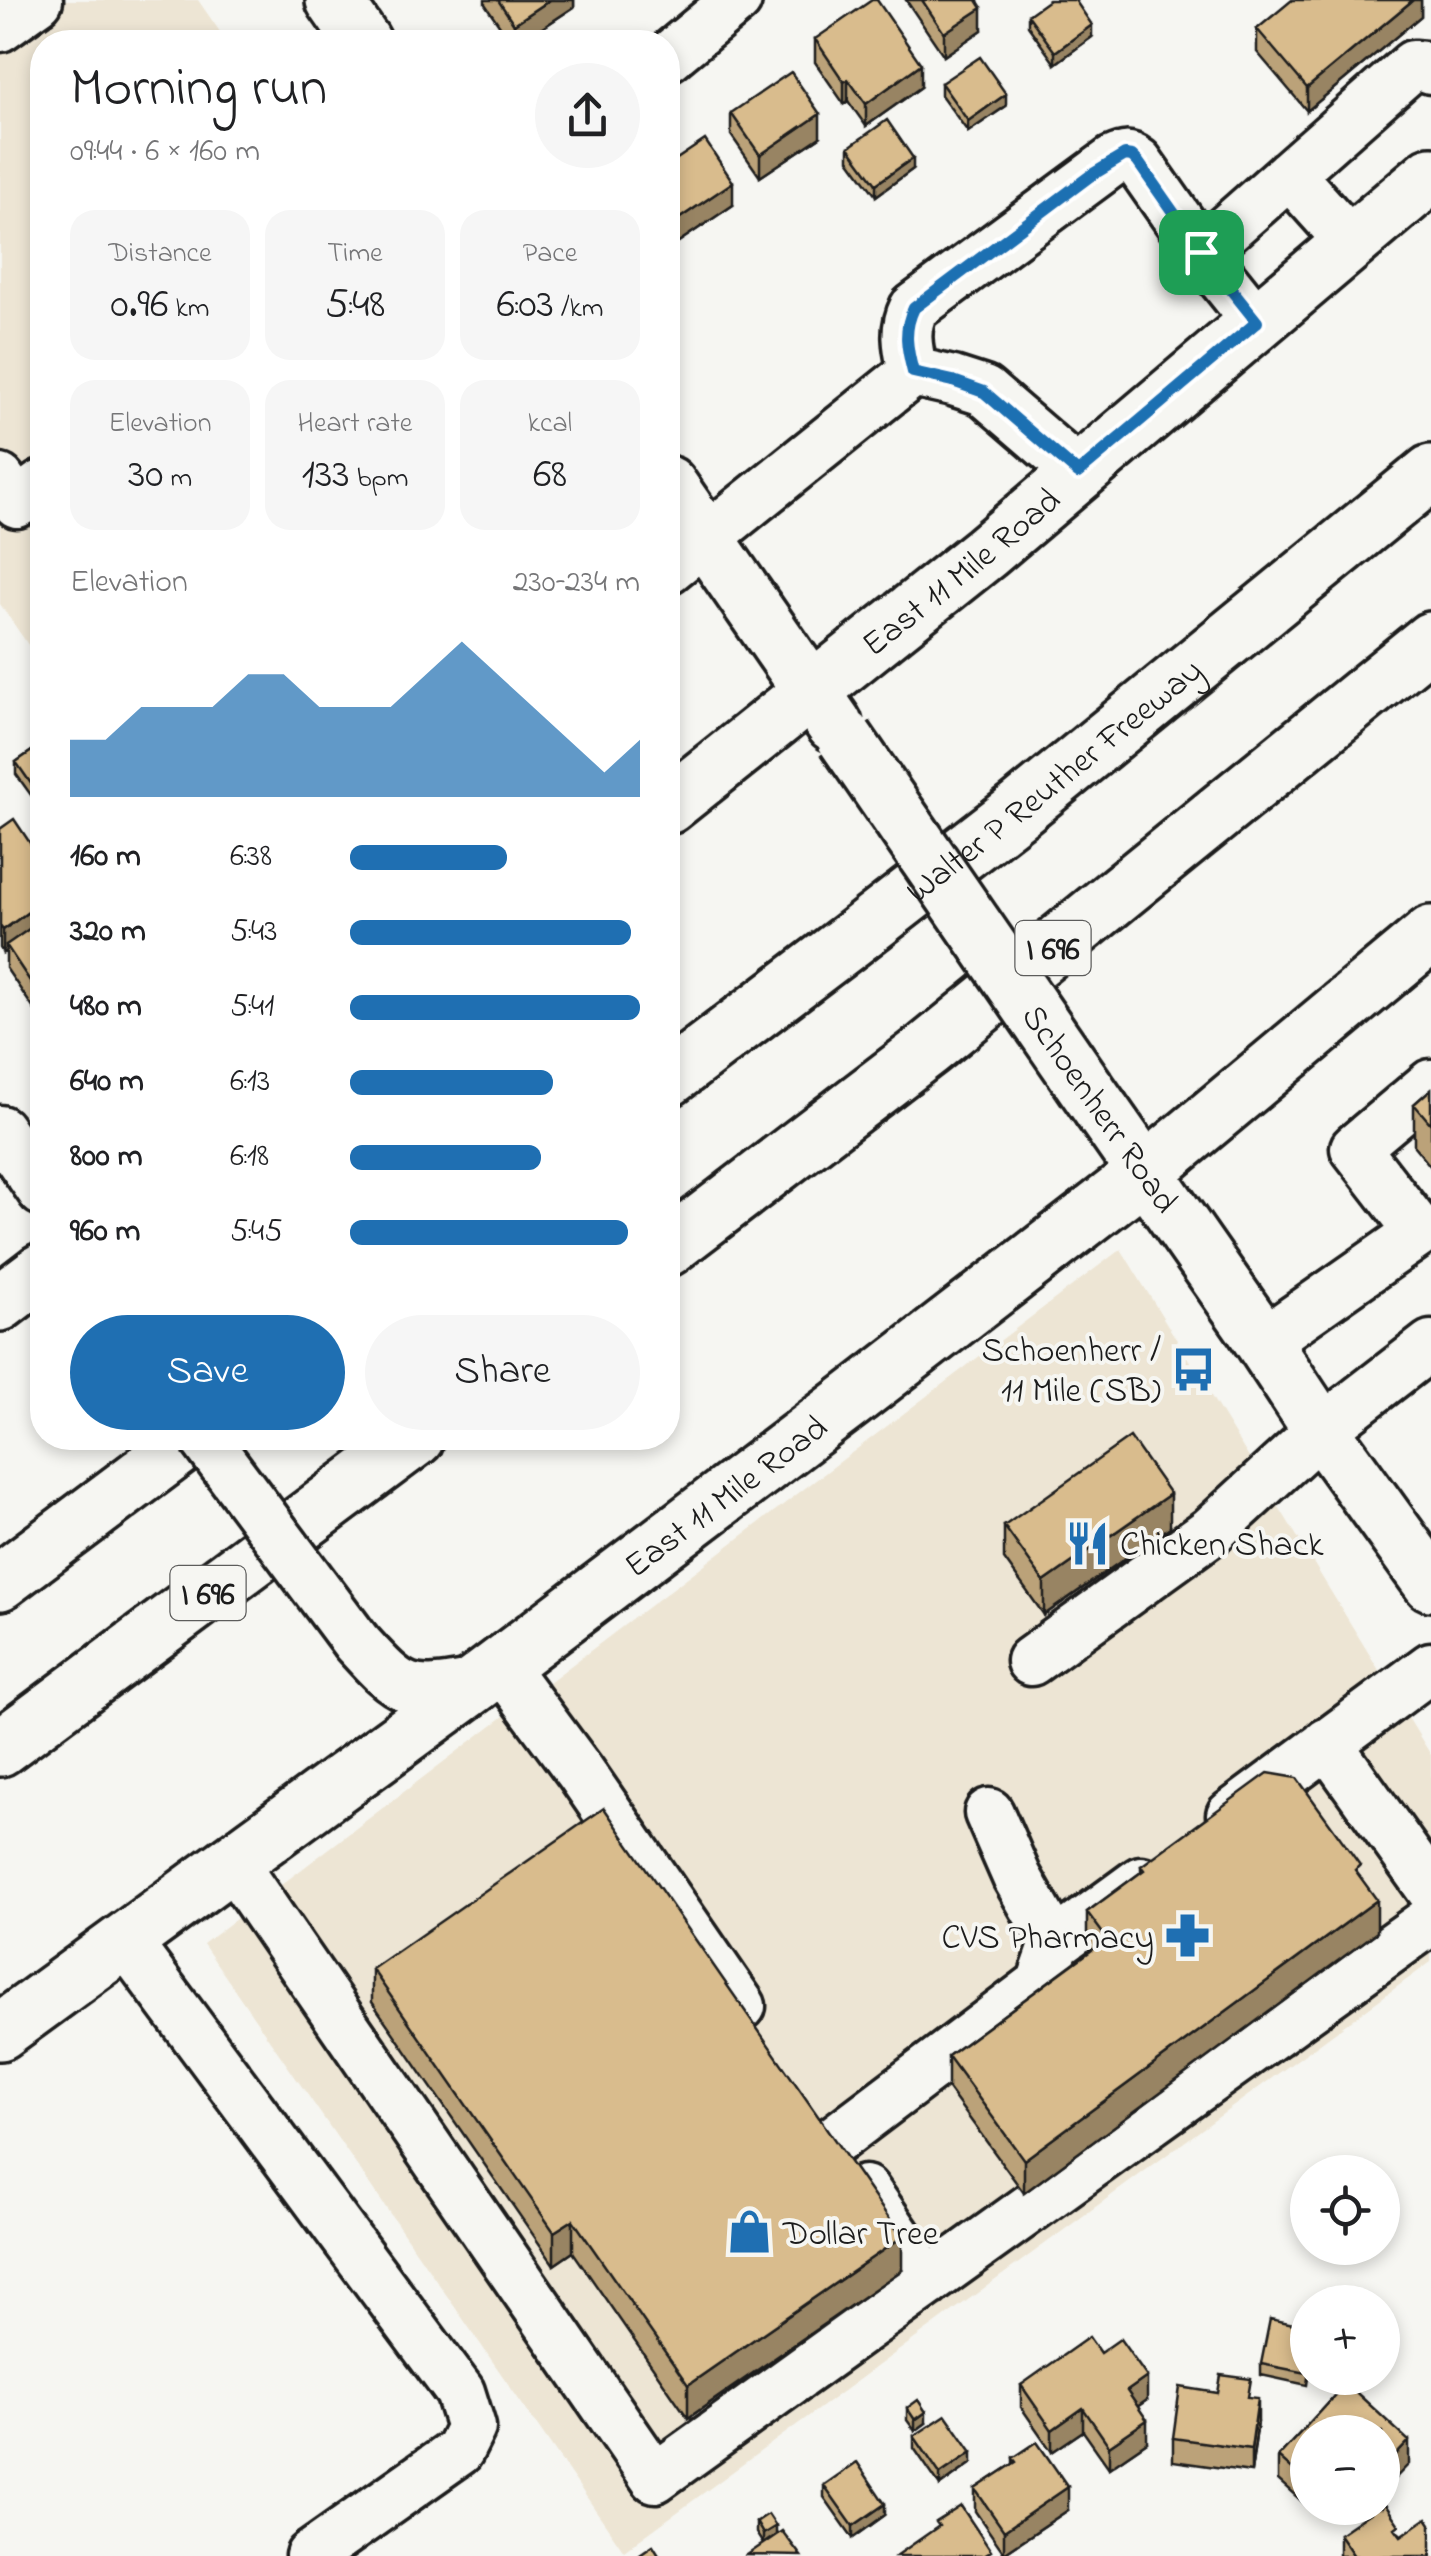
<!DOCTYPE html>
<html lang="en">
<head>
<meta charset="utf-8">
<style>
  :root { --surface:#fff; --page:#f6f6f6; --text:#202124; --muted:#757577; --accent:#1f6fb2 }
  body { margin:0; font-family:"Indie Flower",sans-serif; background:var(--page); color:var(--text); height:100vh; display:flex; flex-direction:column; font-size:38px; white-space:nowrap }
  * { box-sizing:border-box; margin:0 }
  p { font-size:32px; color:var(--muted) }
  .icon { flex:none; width:55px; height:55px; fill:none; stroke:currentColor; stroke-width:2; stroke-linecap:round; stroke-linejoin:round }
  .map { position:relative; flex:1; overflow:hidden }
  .sheet { position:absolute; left:30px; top:30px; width:650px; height:1420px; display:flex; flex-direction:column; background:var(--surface); border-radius:40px; box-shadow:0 5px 15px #0003 }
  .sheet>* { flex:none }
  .tools { position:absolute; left:1290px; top:2155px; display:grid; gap:20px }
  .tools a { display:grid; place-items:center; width:110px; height:110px; border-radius:50%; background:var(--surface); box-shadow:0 5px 15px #0003; font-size:50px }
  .pin { position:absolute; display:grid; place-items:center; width:85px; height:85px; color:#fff; margin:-42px; border-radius:20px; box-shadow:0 5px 15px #0006 }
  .round { display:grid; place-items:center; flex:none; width:105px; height:105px; border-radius:52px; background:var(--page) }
  .overview { display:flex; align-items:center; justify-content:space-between; height:170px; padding:0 40px }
  h1 { font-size:55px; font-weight:600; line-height:75px }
  .stats { display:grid; grid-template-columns:repeat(3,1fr); gap:15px; height:170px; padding:10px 40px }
  .stats div { display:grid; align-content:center; border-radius:25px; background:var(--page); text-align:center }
  .stats b { font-size:42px; font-weight:600 }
  .stats small { font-size:28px; font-weight:400 }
  .stats p { font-size:28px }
  .chart { height:280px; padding:20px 40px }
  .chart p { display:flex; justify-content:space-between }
  .chart svg { width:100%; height:180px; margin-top:10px; fill:var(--accent); opacity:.7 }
  .button { display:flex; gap:20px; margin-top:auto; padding:20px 40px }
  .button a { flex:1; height:115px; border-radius:60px; background:var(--accent); color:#fff; font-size:40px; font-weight:600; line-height:115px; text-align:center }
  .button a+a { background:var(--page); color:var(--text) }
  ul { padding:0 40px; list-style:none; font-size:32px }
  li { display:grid; grid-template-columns:160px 120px 1fr; align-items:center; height:75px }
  li i { height:25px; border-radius:12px; background:var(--accent) }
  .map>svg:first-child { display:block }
</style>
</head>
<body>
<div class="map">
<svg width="1431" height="2556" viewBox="0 0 1431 2556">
  <rect width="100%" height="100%" fill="#f6f6f2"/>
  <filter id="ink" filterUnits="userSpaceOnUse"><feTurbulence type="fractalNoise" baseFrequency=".01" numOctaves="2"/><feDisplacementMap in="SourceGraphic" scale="20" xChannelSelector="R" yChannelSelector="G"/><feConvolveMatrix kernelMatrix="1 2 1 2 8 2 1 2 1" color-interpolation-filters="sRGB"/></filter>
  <g filter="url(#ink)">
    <path fill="#ede5d4" d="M0,0H198L227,42H42V665L0,604Z
      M1121,1249L1431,1755V1962L624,2551L203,1944Z"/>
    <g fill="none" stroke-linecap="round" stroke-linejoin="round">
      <defs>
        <path id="minor" d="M0,27L38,0
          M668,57L737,0
          M1289,174L1351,243
          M1257,322L1201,252L1413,65L1424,66L1431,69
          M913,372L953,381L984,391L1079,473
          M0,479L17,503L42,485
          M668,569L913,372C908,349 903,330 914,308L1113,161C1124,156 1128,154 1138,162L1201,252
          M0,1130L42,1191
          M1263,1342L1420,1232L1355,1148L1431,1084
          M356,1642C403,1694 407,1697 476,1684
          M1031,1661L1211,1531L1321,1430L1431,1345
          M501,1665L581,1773L741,2006
          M1327,1743L1431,1889
          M1231,1815L1431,1667
          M232,1862L655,2478L1431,1920
          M125,1940L460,2392L471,2427L459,2451L310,2556
          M1055,1944L1141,1881
          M832,2142L1041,1984L1055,1944L1017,1877L989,1813
          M865,2190L928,2282"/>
        <g id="major">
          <path d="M334,0L363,42"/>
          <path d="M668,484L834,724"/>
          <path id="s1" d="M668,806L986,552L1431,175"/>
          <path d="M1102,1111L1253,1327L1321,1430L1431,1583"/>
          <path d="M0,1303L42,1271"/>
          <path id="s2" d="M0,2032L476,1684L851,1400L1146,1172L1431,934"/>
        </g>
        <g id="highway">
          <path id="s3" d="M668,1079L851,940L1020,809L1431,473"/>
          <path d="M668,1248L928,1049L1431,640"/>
          <path d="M0,1582L192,1438"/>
          <path d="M0,1748L416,1438"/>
        </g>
      </defs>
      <use href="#minor" stroke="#1c1c1c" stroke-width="55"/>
      <use href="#major" stroke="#1c1c1c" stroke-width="62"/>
      <use href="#highway" stroke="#1c1c1c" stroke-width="62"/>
      <use href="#minor" stroke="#f6f6f2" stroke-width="48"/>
      <use href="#major" stroke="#f6f6f2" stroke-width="55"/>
      <use href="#highway" stroke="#f6f6f2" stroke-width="55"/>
      <defs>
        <path id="minor-bridge" d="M204,1438L356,1642"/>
        <path id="major-bridge" d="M845,738L1102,1111"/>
      </defs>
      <use href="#minor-bridge" stroke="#1c1c1c" stroke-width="55" stroke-linecap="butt"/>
      <use href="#major-bridge" stroke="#1c1c1c" stroke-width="62" stroke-linecap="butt"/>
      <use href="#minor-bridge" stroke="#f6f6f2" stroke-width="48"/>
      <use href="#major-bridge" stroke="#f6f6f2" stroke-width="55"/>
    </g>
    <path fill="#bba279" stroke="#1c1c1c" stroke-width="2.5" d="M485,0H574V7L521,42H511L485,4Z
      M906,0H978L982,30L944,56Z
      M1421,0V16L1307,111L1257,52V29Z
      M1028,15L1092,37L1055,64L1028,26Z
      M815,39L921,87L866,126L848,101L844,104L815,62Z
      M941,83L1006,106L968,132L941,95Z
      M731,113L820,137L760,177L731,135Z
      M849,147L913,169L876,196L849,159Z
      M668,165L733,205L674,245L668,236Z
      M42,744L41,809L16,774V762Z
      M0,829L42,861V1021L6,968V951L3,953L0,948Z
      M1431,1089V1167L1414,1146V1104Z
      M1004,1526L1170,1527L1044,1615L1004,1559Z
      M1141,1866L1360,1877L1377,1932L1024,2193L948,2089V2056L1091,1950L1087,1945V1912L1141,1872Z
      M372,1969L902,2270L688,2418L573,2252L554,2265L372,2002Z
      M1308,2327V2378L1307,2385L1261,2375V2364Z
      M1100,2353L1147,2400L1137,2406L1147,2442L1109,2468L1083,2431L1052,2452L1021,2407V2385Z
      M1346,2383L1409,2464L1382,2432H1308V2507L1278,2480V2457Z
      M1251,2398L1258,2421L1251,2472L1173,2461V2438Z
      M907,2408L926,2423L915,2431L907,2420Z
      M914,2436L972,2463L940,2486L914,2448Z
      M1013,2458L1068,2510L1004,2553L975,2511V2489L1013,2464Z
      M824,2485L885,2515L853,2538L824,2497Z
      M756,2522L776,2535L763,2544L756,2533Z
      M1399,2533L1431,2556H1339V2534Z"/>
    <path fill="#988463" stroke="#1c1c1c" stroke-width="2.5" d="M550,0H574V7L521,42H514V24Z
      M1413,0H1421V16L1307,111V88Z
      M982,8V30L944,56V33Z
      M1092,25V37L1055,64V52Z
      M921,64V87L866,126V104Z
      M848,79V101L844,104V82Z
      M1006,94V106L968,132V121Z
      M820,114V137L760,177V155Z
      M913,158V169L876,196V184Z
      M733,182V205L674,245V222Z
      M42,902V925L6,945V951L3,953V930Z
      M1170,1494V1527L1044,1615V1582Z
      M1377,1900V1932L1024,2193V2160Z
      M573,2220V2252L554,2265V2232Z
      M902,2237V2270L688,2418V2385Z
      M1147,2377V2400L1127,2414V2391Z
      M1258,2398V2421L1251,2472V2449Z
      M1083,2408V2431L1052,2452V2430Z
      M926,2412V2423L915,2431V2420Z
      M1147,2420V2442L1109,2468V2446Z
      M1409,2441V2464L1382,2492V2470Z
      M972,2452V2463L940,2486V2474Z
      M1068,2487V2510L1004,2553V2531Z
      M885,2504V2515L853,2538V2526Z
      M776,2526V2537L763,2545V2534Z"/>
    <path fill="#d9bc8d" stroke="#1c1c1c" stroke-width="2.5" d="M498,0H550L514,24Z
      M872,0H877L921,64L866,104L848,79L844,82L815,39Z
      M922,0H977L982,8L944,33Z
      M1049,0H1075L1092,25L1055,52L1028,15Z
      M1292,0H1413L1307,88L1257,29Z
      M980,57L1006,94L968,121L941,83Z
      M791,72L820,114L760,155L731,113Z
      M887,120L913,158L876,184L849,147Z
      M705,140L733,182L674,222L668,213V165Z
      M42,744V797L41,798L16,762Z
      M14,819L42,861V902L3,930L0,926V829Z
      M42,920V999L6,945Z
      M1431,1089V1124L1414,1104Z
      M1130,1437L1170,1494L1044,1582L1004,1526Z
      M1268,1773L1297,1778L1360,1865L1355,1870L1377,1900L1024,2160L948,2056L1107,1939L1087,1912L1144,1870L1141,1866Z
      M604,1808L902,2237L688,2385L573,2220L554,2232L372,1969Z
      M1270,2319L1308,2327L1307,2373L1261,2364Z
      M1089,2337L1100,2353L1120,2339L1147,2377L1127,2391L1147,2420L1109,2446L1083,2408L1052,2430L1021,2385Z
      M1221,2375L1251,2379L1248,2397L1258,2398L1251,2449L1173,2438L1180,2387L1218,2393Z
      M1346,2383L1409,2441L1382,2470V2432H1308V2484L1278,2457Z
      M918,2400L926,2412L915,2420L907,2408Z
      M946,2415L972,2452L940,2474L914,2436Z
      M1037,2442L1068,2487L1004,2531L975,2489L1016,2462L1013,2458Z
      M857,2462L885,2504L853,2526L824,2485Z
      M1384,2503L1399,2525L1395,2528L1401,2536L1427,2518L1431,2524V2556H1354L1339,2534L1377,2508H1382Z
      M961,2506L991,2551L983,2556H896L939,2526L936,2522Z
      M768,2514L776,2526L763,2534L756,2522Z
      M782,2531L801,2556L747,2555Z
      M653,2545L660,2556H641L640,2554Z"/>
  </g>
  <g fill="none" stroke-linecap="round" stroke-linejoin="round" filter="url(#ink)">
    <defs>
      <path id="route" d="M1125,155L1132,156L1138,162L1201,252L1257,322L1078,473L984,392L953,381L913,372C907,349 903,330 914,308L1090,176Z"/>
    </defs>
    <use href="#route" stroke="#fff" stroke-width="20"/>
    <use href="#route" stroke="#1f6fb2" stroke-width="12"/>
  </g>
  <defs>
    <symbol id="bus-bare" viewBox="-9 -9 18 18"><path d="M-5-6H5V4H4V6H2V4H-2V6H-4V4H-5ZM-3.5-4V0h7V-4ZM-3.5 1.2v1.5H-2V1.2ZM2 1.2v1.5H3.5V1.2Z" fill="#1f6fb2" stroke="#f6f6f2" stroke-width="2.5" paint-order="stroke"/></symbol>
    <symbol id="restaurant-bare" viewBox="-9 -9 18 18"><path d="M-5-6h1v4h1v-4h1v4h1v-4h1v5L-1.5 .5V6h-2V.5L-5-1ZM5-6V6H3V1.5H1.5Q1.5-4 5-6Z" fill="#1f6fb2" stroke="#f6f6f2" stroke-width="2.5" paint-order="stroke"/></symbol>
    <symbol id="pharmacy-bare" viewBox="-9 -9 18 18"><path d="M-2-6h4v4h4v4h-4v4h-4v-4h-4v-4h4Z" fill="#1f6fb2" stroke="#f6f6f2" stroke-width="2.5" paint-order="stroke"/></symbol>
    <symbol id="shop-bare" viewBox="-9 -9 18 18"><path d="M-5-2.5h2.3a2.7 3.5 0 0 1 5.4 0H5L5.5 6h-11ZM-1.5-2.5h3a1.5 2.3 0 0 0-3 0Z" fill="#1f6fb2" stroke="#f6f6f2" stroke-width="2.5" paint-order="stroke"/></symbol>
  </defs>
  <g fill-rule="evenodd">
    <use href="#bus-bare" x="1162" y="1338" width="63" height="63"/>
    <use href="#restaurant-bare" x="1056" y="1512" width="63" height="63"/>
    <use href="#pharmacy-bare" x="1156" y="1904" width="63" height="63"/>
    <use href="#shop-bare" x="718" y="2200" width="63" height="63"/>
  </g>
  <g text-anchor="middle" stroke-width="8" stroke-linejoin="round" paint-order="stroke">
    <g fill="#f6f6f2" stroke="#5d5d5c" stroke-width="2.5">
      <rect x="1015.5" y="921" width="75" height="54" rx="8"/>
      <rect x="170.5" y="1566" width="75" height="54" rx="8"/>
    </g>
    <g font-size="32" font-weight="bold" fill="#1c1c1c">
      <text x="1053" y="959">I 696</text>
      <text x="208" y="1604">I 696</text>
    </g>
    <g font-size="35" fill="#1c1c1c" stroke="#f6f6f2">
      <text dy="12" stroke="none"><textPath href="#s1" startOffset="375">East 11 Mile Road</textPath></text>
      <text dy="12" stroke="none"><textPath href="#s3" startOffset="488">Walter P Reuther Freeway</textPath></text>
      <text transform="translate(1101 1108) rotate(55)" y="12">Schoenherr Road</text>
      <text dy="12" stroke="none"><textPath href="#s2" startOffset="902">East 11 Mile Road</textPath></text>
    </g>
    <g font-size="35" fill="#1c1c1c" stroke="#f6f6f2" text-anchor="end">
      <text x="1161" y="1361">Schoenherr /<tspan x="1161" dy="40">11 Mile (SB)</tspan></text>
      <text x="1120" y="1555" text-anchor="start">Chicken Shack</text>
      <text x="1154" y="1948">CVS Pharmacy</text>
      <text x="783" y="2244" text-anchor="start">Dollar Tree</text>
    </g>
  </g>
</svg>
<div class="tools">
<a><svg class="icon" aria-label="locate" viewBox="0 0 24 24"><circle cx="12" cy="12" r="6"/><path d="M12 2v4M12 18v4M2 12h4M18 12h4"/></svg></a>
<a>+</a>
<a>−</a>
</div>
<div class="pin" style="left:1201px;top:252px;background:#1e9e55"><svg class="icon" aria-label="arrive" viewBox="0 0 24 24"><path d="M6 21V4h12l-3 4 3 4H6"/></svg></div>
<section class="sheet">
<div class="overview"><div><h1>Morning run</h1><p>09:44 · 6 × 160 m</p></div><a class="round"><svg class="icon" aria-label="share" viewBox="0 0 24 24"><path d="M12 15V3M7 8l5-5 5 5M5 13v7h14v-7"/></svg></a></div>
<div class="stats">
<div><p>Distance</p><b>0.96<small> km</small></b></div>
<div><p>Time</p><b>5:48</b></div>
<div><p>Pace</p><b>6:03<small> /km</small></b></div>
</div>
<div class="stats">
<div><p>Elevation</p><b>30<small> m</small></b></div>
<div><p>Heart rate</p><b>133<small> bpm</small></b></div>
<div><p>kcal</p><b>68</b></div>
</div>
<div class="chart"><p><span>Elevation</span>230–234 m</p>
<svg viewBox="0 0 160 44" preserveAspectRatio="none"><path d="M0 44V30L10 30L20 22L30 22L40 22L50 14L60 14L70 22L80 22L90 22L100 14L110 6L120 14L130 22L140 30L150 38L160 30V44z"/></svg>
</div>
<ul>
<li><b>160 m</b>6:38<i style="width:54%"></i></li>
<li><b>320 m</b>5:43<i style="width:97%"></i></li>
<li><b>480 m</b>5:41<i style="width:100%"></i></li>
<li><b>640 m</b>6:13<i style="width:70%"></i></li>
<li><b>800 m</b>6:18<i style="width:66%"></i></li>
<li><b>960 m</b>5:45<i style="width:96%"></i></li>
</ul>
<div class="button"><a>Save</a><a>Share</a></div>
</section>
</div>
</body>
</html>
